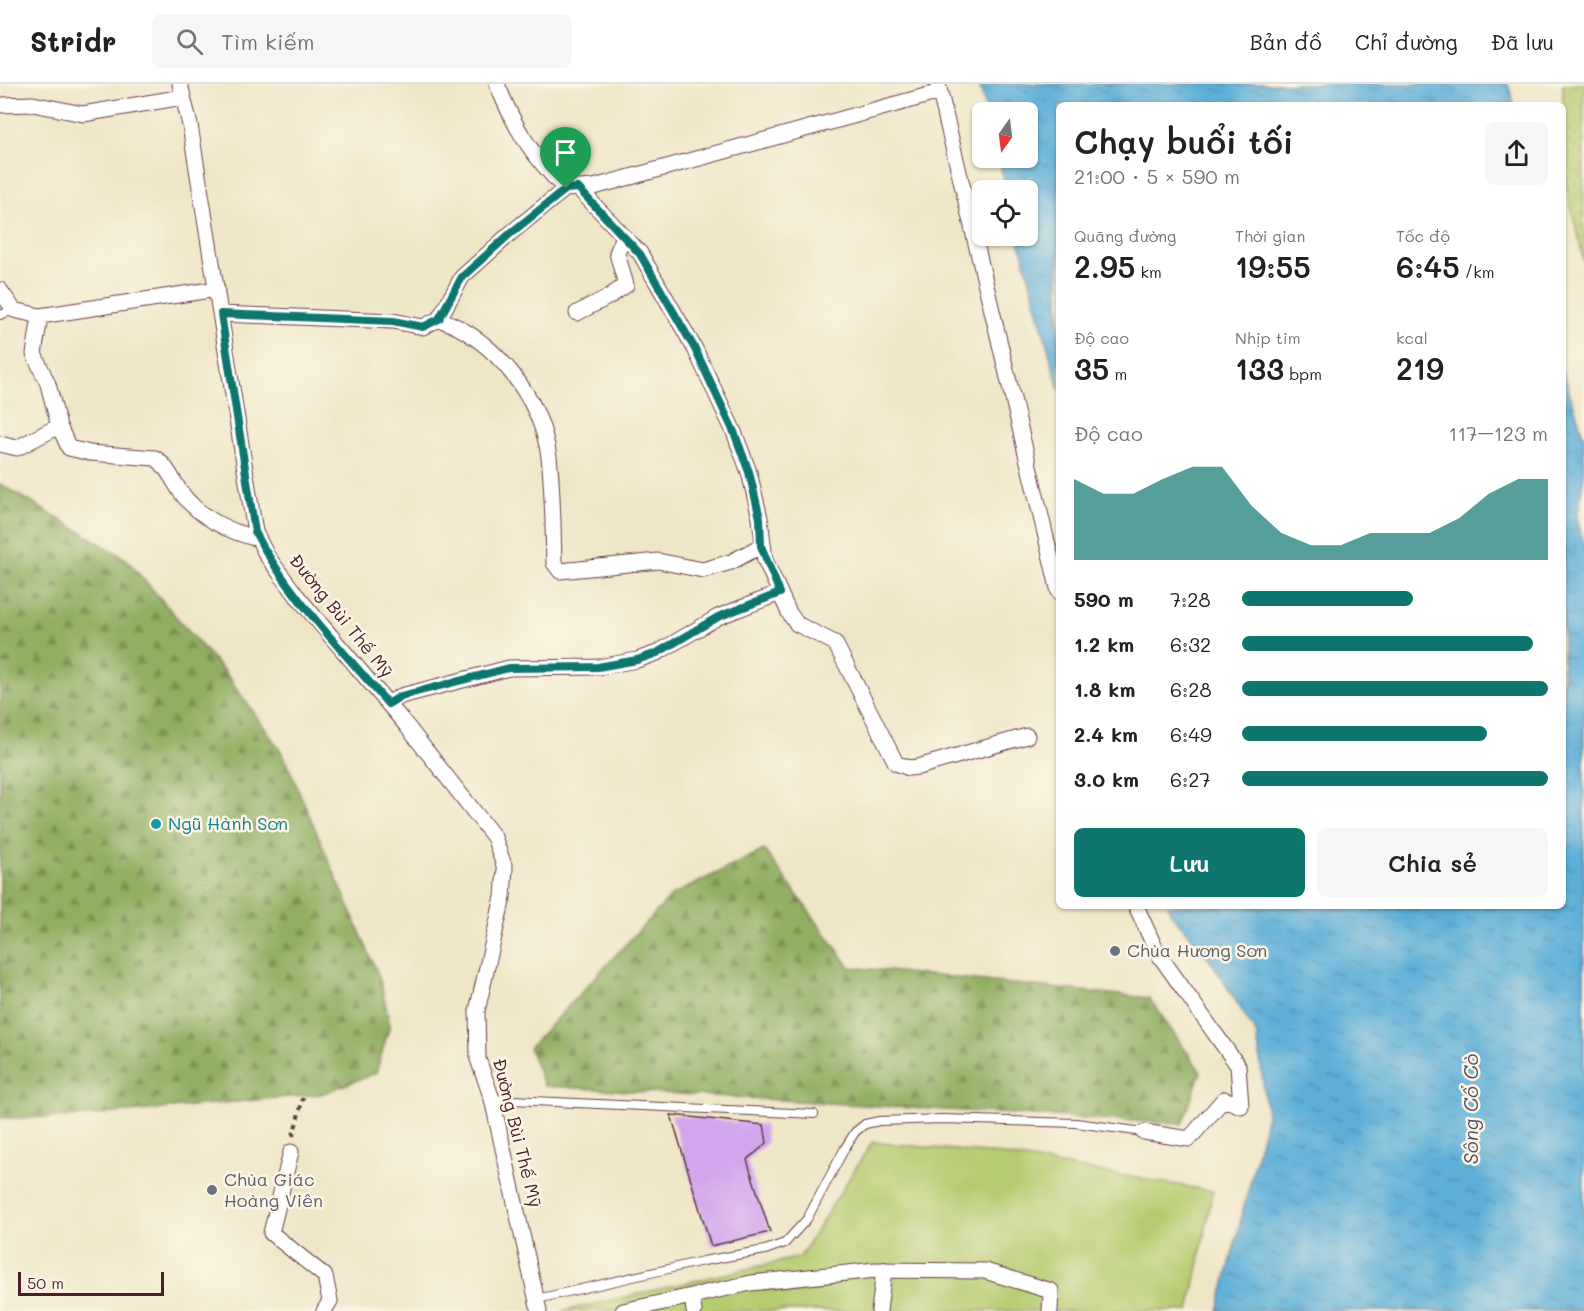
<!DOCTYPE html>
<html lang="vi">
<head>
<meta charset="utf-8">
<style>
  :root { --surface:#fff; --page:#f6f6f6; --text:#222; --muted:#767676; --line:#e0e0e0; --accent:#0f766e }
  body { margin:0; font-family:Mali,sans-serif; background:var(--page); color:var(--text); height:100vh; display:flex; flex-direction:column; font-size:22px; white-space:nowrap }
  * { box-sizing:border-box; margin:0 }
  p { font-size:20px; color:var(--muted) }
  .icon { flex:none; width:33px; height:33px; fill:none; stroke:currentColor; stroke-width:2; stroke-linecap:round; stroke-linejoin:round }
  .map { position:relative; flex:1; overflow:hidden }
  .details { position:absolute; left:1056px; top:18px; width:510px; height:807px; display:flex; flex-direction:column; background:var(--surface); border-radius:9px; box-shadow:0 2px 4px #0004 }
  .details>* { flex:none }
  .needle { width:39px; rotate:194deg }
  .buttons { position:absolute; left:972px; top:18px; display:grid; gap:12px }
  .buttons a { display:grid; place-items:center; width:66px; height:66px; border-radius:9px; background:var(--surface); box-shadow:0 2px 4px #0004; font-size:30px }
  .scale { position:absolute; left:18px; bottom:15px; width:146px; box-sizing:border-box; padding-left:6px; border:3px solid #4a1f2b; border-top:0; font-size:16px; line-height:21px; white-space:nowrap; color:#4a1f2b; -webkit-text-stroke:4px #fcf5e5; paint-order:stroke }
  .pin { position:absolute; display:grid; place-items:center; width:51px; height:51px; color:#fff; margin:-62px -26px; border-radius:50% 50% 50% 0; rotate:-45deg; box-shadow:0 0 6px #0007 }
  .pin .icon { rotate:45deg }
  .round { display:grid; place-items:center; flex:none; width:63px; height:63px; border-radius:9px; background:var(--page) }
  .headline { display:flex; align-items:center; justify-content:space-between; height:102px; padding:0 18px }
  h1 { font-size:33px; font-weight:600; line-height:45px }
  .stats { display:grid; grid-template-columns:repeat(3,1fr); gap:9px; height:102px; padding:6px 18px }
  .stats div { display:grid; align-content:center }
  .stats b { font-size:30px; font-weight:600 }
  .stats small { font-size:16px; font-weight:400 }
  .stats p { font-size:16px }
  .chart { height:168px; padding:12px 18px }
  .chart p { display:flex; justify-content:space-between }
  .chart svg { width:100%; height:108px; margin-top:6px; fill:var(--accent); opacity:.7 }
  .cta { display:flex; gap:12px; margin-top:auto; padding:12px 18px }
  .cta a { flex:1; height:69px; border-radius:9px; background:var(--accent); color:#fff; font-size:24px; font-weight:600; line-height:69px; text-align:center }
  .cta a+a { background:var(--page); color:var(--text) }
  ul { padding:0 18px; list-style:none; font-size:20px }
  li { display:grid; grid-template-columns:96px 72px 1fr; align-items:center; height:45px }
  li i { height:15px; border-radius:8px; background:var(--accent) }
  header { display:flex; align-items:center; gap:36px; box-sizing:border-box; height:84px; padding:0 30px; background:var(--surface); border-bottom:2px solid var(--line) }
  header strong { font-size:28px }
  nav { display:flex; gap:33px; margin-inline-start:auto; font-size:21px }
  .search { width:420px; height:54px; background:var(--page); display:flex; align-items:center; gap:15px; box-sizing:border-box; padding:0 21px; border-radius:9px; color:var(--muted); font-size:22px }
  .map>svg:first-child { display:block }
</style>
</head>
<body>
<header>
<strong>Stridr</strong>
<div class="search"><svg class="icon" aria-label="search" viewBox="0 0 24 24"><circle cx="10" cy="10" r="6"/><path d="M15 15l6 6"/></svg>Tìm kiếm</div>
<nav><a>Bản đồ</a><a>Chỉ đường</a><a>Đã lưu</a></nav>
</header>
<div class="map">
<svg width="1584" height="1227" viewBox="0 0 1584 1227">
  <defs>
    <pattern id="forest-firs" width="22" height="20" patternUnits="userSpaceOnUse" patternTransform="scale(1.5)"><rect width="22" height="20" fill="#90af62"/><path d="M5 1l3.5 6h-7zM16 11l3.5 6h-7z" fill="#788e51"/></pattern>
    <pattern id="park-dots" width="8" height="8" patternUnits="userSpaceOnUse" patternTransform="scale(1.5)"><rect width="8" height="8" fill="#b5cb70"/><path d="M2 2h.1M6 6h.1" fill="none" stroke="#9dae61" stroke-width="1.8" stroke-linecap="round"/></pattern>
    <pattern id="water-ripples" width="26" height="14" patternUnits="userSpaceOnUse" patternTransform="scale(1.5)"><rect width="26" height="14" fill="#5dafd8"/><path d="M2 4q2-2 4 0t4 0M15 11q2-2 4 0t4 0" fill="none" stroke="#4f8eaf"/></pattern>
  </defs>
  <rect width="100%" height="100%" fill="#fcf5e5"/>
  <filter id="ink" filterUnits="userSpaceOnUse"><feTurbulence type="fractalNoise" baseFrequency=".0167" numOctaves="2"/><feDisplacementMap in="SourceGraphic" scale="12" xChannelSelector="R" yChannelSelector="G"/><feConvolveMatrix kernelMatrix="1 2 1 2 8 2 1 2 1" color-interpolation-filters="sRGB"/></filter>
  <filter id="wash" filterUnits="userSpaceOnUse"><feTurbulence type="fractalNoise" baseFrequency=".008" numOctaves="4" result="noise"/><feDisplacementMap in="SourceGraphic" scale="24" xChannelSelector="R" yChannelSelector="G"/><feGaussianBlur stdDeviation="1.35" result="paint"/><feColorMatrix in="noise" values="0 0 0 0 0 0 0 0 0 0 0 0 0 0 0 0 0 1.4 0 .05"/><feComposite in="paint" operator="in"/></filter>
  <g filter="url(#wash)">
    <rect width="100%" height="100%" fill="#efe6c8"/>
    <path fill="#b5cb70" stroke="#80754e" stroke-width="1.5" d="M872,1058L996,1070L1213,1107L1189,1227H563L800,1173Z"/>
    <path fill="url(#forest-firs)" stroke="#6d6746" stroke-width="1.5" d="M0,400L125,474L227,591L283,670L380,895L390,941L376,989L321,1010L73,1033L0,1034Z
      M764,766L850,883L1149,914L1201,988L1182,1040L544,1002L529,964L672,811Z"/>
    <path fill="url(#park-dots)" stroke="#80754e" stroke-width="1.5" d="M1563,0H1584V179L1564,91Z"/>
    <path fill="url(#water-ripples)" stroke="#546782" stroke-width="1.5" d="M979,0H1508L1514,21H1059V306L1018,152H1028V106H1007L998,74H1028V28H987Z
      M1563,288L1584,353V392L1577,434L1584,461V1227H1218L1267,1031L1257,951L1211,877L1170,828L1168,822H1563Z"/>
    <g id="blocks">
      <path fill="#d1a6ed" d="M671,1031L764,1041L767,1059L747,1076L770,1148L711,1162Z"/>
    </g>
  </g>
  <g filter="url(#ink)">
    <use href="#blocks" fill-opacity="0" stroke="#633d43" stroke-width="1.5"/>
    <g fill="none" stroke-linecap="round" stroke-linejoin="round">
      <defs>
        <path id="service" d="M0,231L14,226
          M492,1015L814,1030
          M537,1215L703,1177L765,1166L785,1159L807,1135L845,1064L855,1048L865,1040L879,1037L943,1035L1076,1039L1144,1048"/>
        <path id="minor" d="M180,0L190,41L255,448L267,472L297,512L406,641L494,753L505,784L503,813L477,927L478,975L492,1015L539,1227
          M497,0C515,45 531,70 565,105
          M938,0L1059,508
          M0,21L33,20L83,30L183,13
          M578,104L640,169L695,265L734,348L749,388L760,434L765,476L789,529L797,540L835,559L896,679L909,684L918,683L1027,652
          M0,206L14,226L40,232L217,205
          M577,229L610,212L626,201L617,169L624,152
          M221,230L393,237L423,243L439,235L462,193L512,148L565,105L594,103L940,8
          M40,232L34,270L48,300L59,342L69,364L90,369L155,374C166,380 173,397 180,407C198,433 229,448 259,455
          M439,235C495,255 541,314 549,373C553,408 553,444 554,479L560,487L658,477L703,486L731,478L761,462
          M0,360L17,364L59,342
          M388,620L401,612L509,584L599,583L637,576L657,569L718,533L780,509
          M1136,822L1157,868L1238,982L1241,1022L1224,1015L1189,1055L1144,1048
          M291,1068L271,1149L325,1192L330,1217L324,1227
          M692,1212L694,1227
          M623,1227L751,1199L876,1186L985,1187L1051,1207L1050,1227
          M879,1227L884,1186"/>
      </defs>
      <use href="#service" stroke="#633d43" stroke-width="10"/>
      <use href="#minor" stroke="#633d43" stroke-width="17"/>
      <path stroke="#633d43" stroke-width="4" stroke-dasharray="4.5 4.5" stroke-linecap="butt" d="M293,1052L303,1014"/>
      <use href="#service" stroke="#fff" stroke-width="8"/>
      <use href="#minor" stroke="#fff" stroke-width="15"/>
    </g>
  </g>
  <g fill="none" stroke-linecap="round" stroke-linejoin="round" filter="url(#ink)">
    <defs>
      <path id="route" d="M578,104L640,170L695,265L734,348L749,388L760,434L761,462L780,509L718,533L657,569L637,576L598,583L509,584L401,612L388,620C342,565 288,512 255,448L221,230L393,237L423,243L439,235L462,193L512,148L566,105Z"/>
    </defs>
    <use href="#route" stroke="#fff" stroke-width="12"/>
    <use href="#route" stroke="#0f766e" stroke-width="8"/>
  </g>
  <circle fill="#0f9aa8" stroke="#fcf5e5" stroke-width="2" cx="156" cy="740" r="6"/>
  <g fill="#6b7280" stroke="#fcf5e5" stroke-width="2">
    <circle cx="1115" cy="867" r="6"/>
    <circle cx="212" cy="1106" r="6"/>
  </g>
  <g text-anchor="middle" stroke-width="5" stroke-linejoin="round" paint-order="stroke">
    <g font-size="18" fill="#4a1f2b" stroke="#fcf5e5">
      <text transform="translate(341 532) rotate(51)" y="6">Đường Bùi Thế Mỹ</text>
      <text transform="translate(517 1049) rotate(76)" y="6">Đường Bùi Thế Mỹ</text>
    </g>
    <g font-size="18" fill="#0d838f" stroke="#fcf5e5" text-anchor="start">
      <text x="168" y="746">Ngũ Hành Sơn</text>
    </g>
    <g font-size="18" fill="#5b616d" stroke="#fcf5e5" text-anchor="start">
      <text x="1127" y="873">Chùa Hương Sơn</text>
      <text x="224" y="1102">Chùa Giác<tspan x="224" dy="21">Hoàng Viên</tspan></text>
    </g>
    <g font-size="20" font-style="italic" fill="#515168" stroke="#fcf5e5">
      <text transform="translate(1471 1025) rotate(-90)" y="7">Sông Cổ Cò</text>
    </g>
  </g>
</svg>
<div class="buttons">
<a><svg class="needle" viewBox="-14 -14 28 28"><path d="M0-13l5 13h-10z" fill="#e53935"/><path d="M0 13l5-13h-10z" fill="#767676"/></svg></a>
<a><svg class="icon" aria-label="locate" viewBox="0 0 24 24"><circle cx="12" cy="12" r="6"/><path d="M12 2v4M12 18v4M2 12h4M18 12h4"/></svg></a>
</div>
<div class="scale">50 m</div>
<div class="pin" style="left:566px;top:105px;background:#1e9e55"><svg class="icon" aria-label="arrive" viewBox="0 0 24 24"><path d="M6 21V4h12l-3 4 3 4H6"/></svg></div>
<section class="details">
<div class="headline"><div><h1>Chạy buổi tối</h1><p>21:00 · 5 × 590 m</p></div><a class="round"><svg class="icon" aria-label="share" viewBox="0 0 24 24"><path d="M12 15V3M7 8l5-5 5 5M5 13v7h14v-7"/></svg></a></div>
<div class="stats">
<div><p>Quãng đường</p><b>2.95<small> km</small></b></div>
<div><p>Thời gian</p><b>19:55</b></div>
<div><p>Tốc độ</p><b>6:45<small> /km</small></b></div>
</div>
<div class="stats">
<div><p>Độ cao</p><b>35<small> m</small></b></div>
<div><p>Nhịp tim</p><b>133<small> bpm</small></b></div>
<div><p>kcal</p><b>219</b></div>
</div>
<div class="chart"><p><span>Độ cao</span>117–123 m</p>
<svg viewBox="0 0 160 44" preserveAspectRatio="none"><path d="M0 44V11L10 17L20 17L30 11L40 6L50 6L60 22L70 33L80 38L90 38L100 33L110 33L120 33L130 27L140 17L150 11L160 11V44z"/></svg>
</div>
<ul>
<li><b>590 m</b>7:28<i style="width:56%"></i></li>
<li><b>1.2 km</b>6:32<i style="width:95%"></i></li>
<li><b>1.8 km</b>6:28<i style="width:100%"></i></li>
<li><b>2.4 km</b>6:49<i style="width:80%"></i></li>
<li><b>3.0 km</b>6:27<i style="width:100%"></i></li>
</ul>
<div class="cta"><a>Lưu</a><a>Chia sẻ</a></div>
</section>
</div>
</body>
</html>
